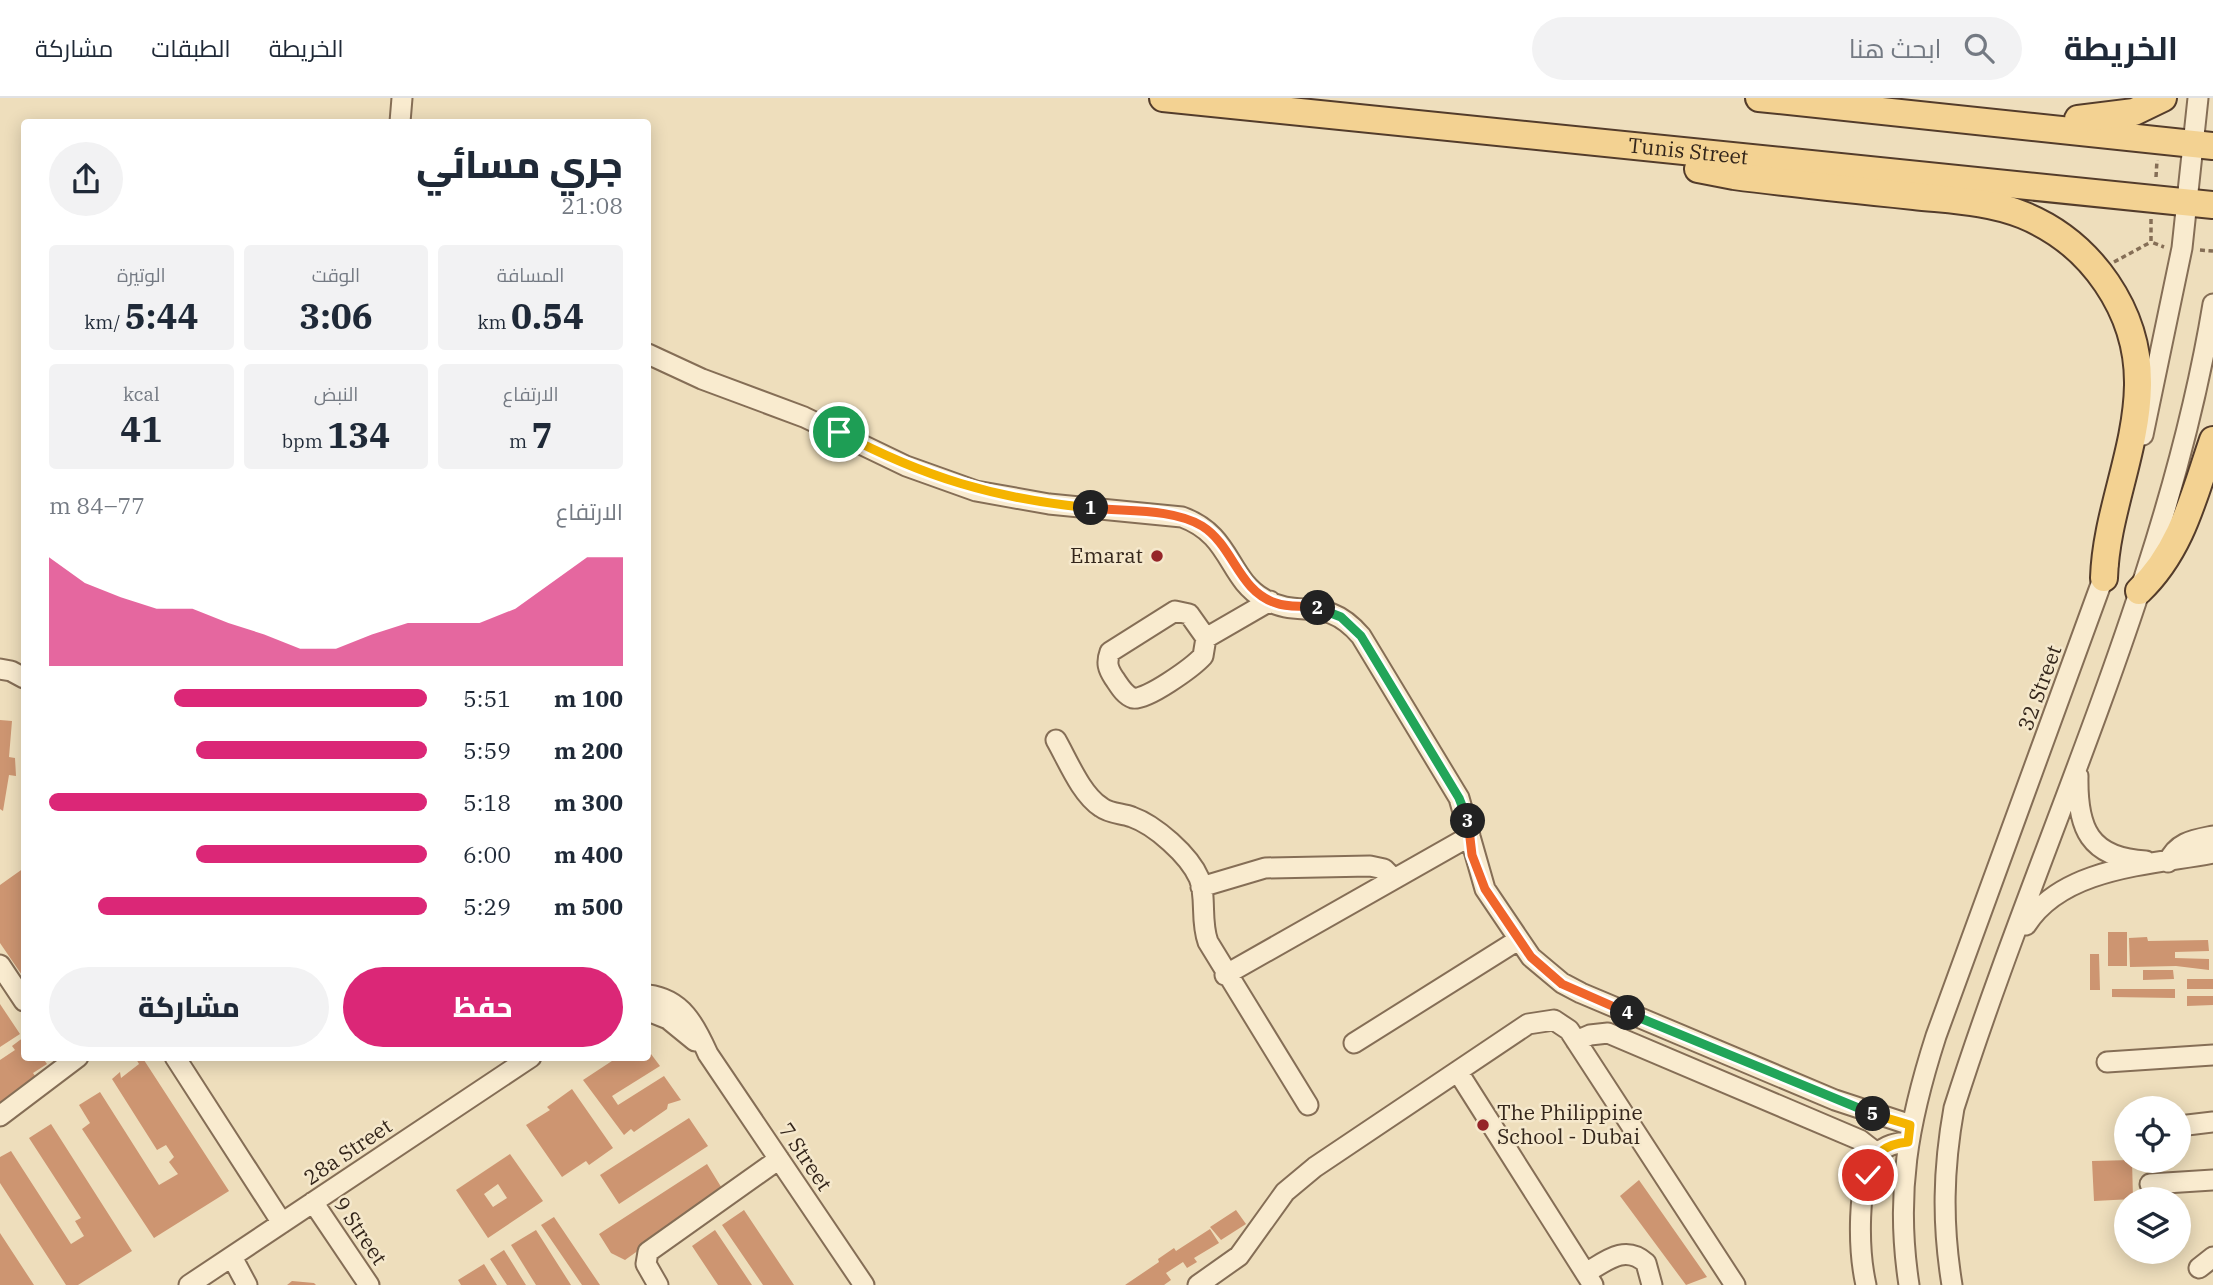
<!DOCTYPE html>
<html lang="ar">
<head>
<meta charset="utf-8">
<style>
  :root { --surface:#fff; --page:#f2f2f3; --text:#1f2937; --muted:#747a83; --line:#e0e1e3; --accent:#db2777 }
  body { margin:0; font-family:"IBM Plex Serif",Cairo,serif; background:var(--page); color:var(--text); direction:rtl; height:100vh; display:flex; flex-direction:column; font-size:26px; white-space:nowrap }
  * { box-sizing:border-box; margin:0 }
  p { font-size:23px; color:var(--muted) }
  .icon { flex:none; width:38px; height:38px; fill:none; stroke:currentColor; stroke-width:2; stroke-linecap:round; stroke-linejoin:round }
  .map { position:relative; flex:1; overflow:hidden; direction:ltr }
  .details { position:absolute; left:21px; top:21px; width:630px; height:942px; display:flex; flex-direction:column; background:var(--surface); border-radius:7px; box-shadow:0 4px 18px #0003; direction:rtl }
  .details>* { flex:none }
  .tools { position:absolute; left:2114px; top:998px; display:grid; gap:14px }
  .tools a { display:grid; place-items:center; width:77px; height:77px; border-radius:50%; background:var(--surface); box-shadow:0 4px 18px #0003; font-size:35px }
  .pin { position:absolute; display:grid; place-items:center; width:60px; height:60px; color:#fff; margin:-30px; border:4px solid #fff; border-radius:50%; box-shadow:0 2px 7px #0007 }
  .km { position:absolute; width:35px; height:35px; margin:-18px; border-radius:50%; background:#222; color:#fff; font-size:19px; line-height:35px; text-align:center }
  .round { display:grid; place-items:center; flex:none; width:74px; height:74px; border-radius:37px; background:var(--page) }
  .head { display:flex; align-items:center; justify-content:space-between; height:119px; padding:0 28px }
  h1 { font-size:38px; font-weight:800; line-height:52px }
  .stats { display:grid; grid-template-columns:repeat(3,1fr); gap:10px; height:119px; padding:7px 28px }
  .stats div { display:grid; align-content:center; border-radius:7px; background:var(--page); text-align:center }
  .stats b { font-size:35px; font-weight:800 }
  .stats small { font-size:19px; font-weight:400 }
  .stats p { font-size:19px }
  .chart { height:196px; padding:14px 28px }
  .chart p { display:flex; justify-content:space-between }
  .chart svg { width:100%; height:126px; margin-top:7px; fill:var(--accent); opacity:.7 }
  .button { display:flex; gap:14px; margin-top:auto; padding:14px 28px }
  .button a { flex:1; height:80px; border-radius:42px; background:var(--accent); color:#fff; font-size:28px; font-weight:800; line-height:80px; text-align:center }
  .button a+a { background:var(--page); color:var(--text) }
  ul { padding:0 28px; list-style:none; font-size:23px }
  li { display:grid; grid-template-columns:112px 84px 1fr; align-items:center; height:52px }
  li i { height:18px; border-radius:9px; background:var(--accent) }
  header { display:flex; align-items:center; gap:42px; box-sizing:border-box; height:98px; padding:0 35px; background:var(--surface); border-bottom:2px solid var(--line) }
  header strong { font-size:33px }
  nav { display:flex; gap:38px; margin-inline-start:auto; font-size:24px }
  .search { width:490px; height:63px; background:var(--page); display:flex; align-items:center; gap:18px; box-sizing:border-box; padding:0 24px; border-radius:38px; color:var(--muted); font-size:26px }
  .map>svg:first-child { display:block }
</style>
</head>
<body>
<header>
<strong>الخريطة</strong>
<div class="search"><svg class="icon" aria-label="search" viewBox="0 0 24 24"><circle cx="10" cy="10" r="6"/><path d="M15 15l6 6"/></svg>ابحث هنا</div>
<nav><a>الخريطة</a><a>الطبقات</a><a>مشاركة</a></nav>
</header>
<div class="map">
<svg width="2213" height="1187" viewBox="0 0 2213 1187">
  <rect width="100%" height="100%" fill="#eedebc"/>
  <path fill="#cd9571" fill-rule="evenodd" d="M0,622L12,623L9,659L15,660L16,678L9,677L3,713L0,711Z
    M24,770V880L0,845V787Z
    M2108,834H2127V868H2108Z
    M2147,839L2148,843L2208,842L2209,853L2175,854V860L2209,861V872L2176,868L2130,869L2129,840Z
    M2090,856H2099L2100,892H2090Z
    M2143,872H2173L2174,881L2143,882Z
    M2187,881H2213V891H2187Z
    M2112,891H2175V900L2112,899Z
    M2187,898H2213V907L2187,908Z
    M0,906L20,936L0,949Z
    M24,939V959H42L47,966L33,975L38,982L0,1008V962L15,952L12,948Z
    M648,952L660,968L612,998L618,1007L664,978L681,1002L668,1006L667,1011L634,1034L631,1031L624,1037L583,982L618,959H648Z
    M135,959H142L229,1093L154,1140L82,1031L90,1025L79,1007L100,994L159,1087L178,1076L169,1064L174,1059L166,1047L157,1052L112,981L120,974L121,980L139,966Z
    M572,991L613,1050L589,1067L586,1063L562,1079L526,1027L550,1012L547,1009Z
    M689,1020L708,1048L619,1106L600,1077Z
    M51,1026L132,1153L78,1187H66L0,1085V1059L11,1053L71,1146L84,1138L75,1123L81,1120L29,1040Z
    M510,1056L543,1103L488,1140L456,1092ZM498,1086L507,1100L493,1109L484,1096Z
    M2132,1062L2133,1101L2094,1103L2092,1063Z
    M707,1066L723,1092L625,1162L611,1155L599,1136Z
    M1639,1082L1707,1179L1686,1187L1620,1098Z
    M744,1112L794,1187H763L722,1127Z
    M1236,1112L1246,1126L1221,1142L1210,1129Z
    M554,1119L600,1187H582L541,1127Z
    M1210,1131L1219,1145L1194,1160L1197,1164L1187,1170L1183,1164L1166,1175L1171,1182L1164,1187H1125L1159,1164L1158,1161L1174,1150L1176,1153Z
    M536,1132L571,1187H536L511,1147Z
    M715,1132L752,1187H718L692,1148Z
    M0,1135L34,1187H0Z
    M504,1152L526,1187H507L490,1161Z
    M484,1166L497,1187H461L458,1182Z
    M292,1183L314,1185L316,1187H287Z"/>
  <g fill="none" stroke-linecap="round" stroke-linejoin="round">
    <defs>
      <path id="minor" d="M400,24L402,0
        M648,256L702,281L804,319L906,368L976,393L1049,406L1182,419C1232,437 1227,480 1264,501C1301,522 1325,496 1361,538L1459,700L1485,791L1531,859L1562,885L1581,895L1835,1002L1911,1027
        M2143,337L2182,150L2198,0
        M1175,513L1189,516L1206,540L1203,558C1193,569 1146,603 1133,600C1124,597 1119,587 1114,580C1108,571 1106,565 1110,554Z
        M1206,540L1270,503
        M0,571L11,573L24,580
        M1056,642C1068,663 1081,696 1101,709C1110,716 1122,715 1132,719C1155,727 1189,757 1199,780C1207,799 1200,822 1208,844L1308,1007
        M2078,678C2077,730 2089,760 2146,763
        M2168,764C2177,744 2193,742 2213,738
        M1201,789L1265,770L1370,768L1384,771L1394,781
        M2026,827C2063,769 2150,767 2213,755
        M0,867L24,903
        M1225,877L1470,738
        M648,897C682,901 695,927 708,956L864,1187
        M648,913L668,921L695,943
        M1576,943L1590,937L1608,935L1860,1042L1878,1056
        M1354,945L1518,842
        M175,959L282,1125
        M2107,964L2213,957
        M1458,974L1593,1187
        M0,1018L78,959
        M2179,1028L2213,1024
        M2150,1086L2213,1082
        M313,1104L369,1187
        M232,1159L247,1187
        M2199,1170L2213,1159
        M1586,1175C1606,1163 1625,1146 1646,1165L1652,1187
        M189,1187L531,959
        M658,1187L646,1166L648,1154L779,1061
        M1198,1187L1239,1158L1285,1094L1315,1069L1528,926L1554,922L1569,932L1735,1187
        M1866,1187C1859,1156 1855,1081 1877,1056C1886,1047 1896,1045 1908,1044
        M1909,1187C1895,1096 1908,1025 1936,938L2108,467
        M1952,1187C1942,1126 1943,1071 1954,1010C2039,742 2167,485 2213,206"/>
      <g id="major">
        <path id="s1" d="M1163,0L2213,107"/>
        <path d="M1759,0L2213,48"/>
        <path d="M2078,21L2134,14L2163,0"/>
        <path d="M1698,71L1734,78C1794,86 1854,92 1914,98C1950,102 1989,103 2023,117C2092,145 2139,214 2138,287C2137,353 2106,415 2104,480"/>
        <path d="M2139,493C2182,452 2194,397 2213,342"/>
      </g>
    </defs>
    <use href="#minor" stroke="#856e56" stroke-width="23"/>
    <use href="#major" stroke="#533c2b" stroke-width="30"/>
    <path stroke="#856e56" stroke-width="3.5" stroke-dasharray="5 3.5" stroke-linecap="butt" d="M2156,79L2157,62
      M2151,121V144L2164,149
      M2200,152L2213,153
      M2114,164L2151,144"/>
    <use href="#minor" stroke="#f9ebcf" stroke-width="19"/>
    <use href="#major" stroke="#f3d292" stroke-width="26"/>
  </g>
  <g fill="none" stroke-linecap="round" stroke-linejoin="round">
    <defs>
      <path id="split-1" d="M839,334C923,379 996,401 1091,410"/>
      <path id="split-2" d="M1091,410C1126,414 1172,410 1202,428C1234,448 1238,493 1276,505C1289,510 1304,507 1318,510"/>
      <path id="split-3" d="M1318,510L1341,519L1361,538L1459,700L1468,723"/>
      <path id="split-4" d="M1468,723L1472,757L1485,791L1531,859L1562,886L1628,915"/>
      <path id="split-5" d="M1628,915L1873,1016"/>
      <path id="split-6" d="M1868,1077C1873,1056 1885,1046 1908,1044L1910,1027L1873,1016"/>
    </defs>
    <use href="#split-1" stroke="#fff" stroke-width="14"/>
    <use href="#split-2" stroke="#fff" stroke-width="14"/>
    <use href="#split-3" stroke="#fff" stroke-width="14"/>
    <use href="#split-4" stroke="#fff" stroke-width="14"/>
    <use href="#split-5" stroke="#fff" stroke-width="14"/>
    <use href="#split-6" stroke="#fff" stroke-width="14"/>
    <use href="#split-1" stroke="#f5b400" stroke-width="9"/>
    <use href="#split-2" stroke="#f0652b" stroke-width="9"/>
    <use href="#split-3" stroke="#22a559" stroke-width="9"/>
    <use href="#split-4" stroke="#f0652b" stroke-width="9"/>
    <use href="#split-5" stroke="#22a559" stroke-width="9"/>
    <use href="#split-6" stroke="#f5b400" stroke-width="9"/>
  </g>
  <g fill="#952529" stroke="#f5e8cc" stroke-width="2.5">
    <circle cx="1157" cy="458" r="7"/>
    <circle cx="1483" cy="1027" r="7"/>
  </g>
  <g text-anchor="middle" stroke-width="5" stroke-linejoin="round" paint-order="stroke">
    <g font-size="21" fill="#34261b" stroke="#f5e8cc">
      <text dy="7" stroke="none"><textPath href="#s1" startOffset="528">Tunis Street</textPath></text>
      <text transform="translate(2040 590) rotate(-70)" y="7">32 Street</text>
      <text transform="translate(348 1054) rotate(-34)" y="7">28a Street</text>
      <text transform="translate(805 1059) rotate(56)" y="7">7 Street</text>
      <text transform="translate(360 1133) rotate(56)" y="7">9 Street</text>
    </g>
    <g font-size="21" fill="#34261b" stroke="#f5e8cc" text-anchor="end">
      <text x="1143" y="465">Emarat</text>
      <text x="1497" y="1022" text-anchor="start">The Philippine<tspan x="1497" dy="24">School - Dubai</tspan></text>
    </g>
  </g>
</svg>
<div class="tools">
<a><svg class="icon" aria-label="locate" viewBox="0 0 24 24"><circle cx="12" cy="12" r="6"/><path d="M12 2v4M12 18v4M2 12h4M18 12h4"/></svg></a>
<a><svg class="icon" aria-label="layers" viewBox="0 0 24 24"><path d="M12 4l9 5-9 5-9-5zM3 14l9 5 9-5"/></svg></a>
</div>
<div class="pin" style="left:839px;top:334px;background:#1e9e55"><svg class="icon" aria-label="arrive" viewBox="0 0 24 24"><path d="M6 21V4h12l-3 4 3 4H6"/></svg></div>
<div class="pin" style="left:1868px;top:1077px;background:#d93025"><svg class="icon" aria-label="check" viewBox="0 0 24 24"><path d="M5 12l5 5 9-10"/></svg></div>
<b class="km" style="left:1091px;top:410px">1</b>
<b class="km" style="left:1318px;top:510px">2</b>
<b class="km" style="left:1468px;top:723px">3</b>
<b class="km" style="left:1628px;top:915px">4</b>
<b class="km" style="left:1873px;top:1016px">5</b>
<section class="details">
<div class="head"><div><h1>جري مسائي</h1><p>21:08</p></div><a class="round"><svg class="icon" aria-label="share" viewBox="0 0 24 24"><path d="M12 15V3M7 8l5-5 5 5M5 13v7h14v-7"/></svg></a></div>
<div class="stats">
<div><p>المسافة</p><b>0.54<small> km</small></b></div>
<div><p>الوقت</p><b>3:06</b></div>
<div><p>الوتيرة</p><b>5:44<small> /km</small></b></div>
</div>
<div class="stats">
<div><p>الارتفاع</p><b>7<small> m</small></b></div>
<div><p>النبض</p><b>134<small> bpm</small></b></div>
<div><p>kcal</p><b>41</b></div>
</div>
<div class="chart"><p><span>الارتفاع</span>77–84 m</p>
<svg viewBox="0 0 160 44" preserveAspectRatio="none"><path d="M0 44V6L10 15L20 20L30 24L40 24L50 29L60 33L70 38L80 38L90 33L100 29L110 29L120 29L130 24L140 15L150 6L160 6V44z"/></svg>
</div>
<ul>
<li><b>100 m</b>5:51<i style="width:67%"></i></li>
<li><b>200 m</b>5:59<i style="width:61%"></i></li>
<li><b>300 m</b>5:18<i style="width:100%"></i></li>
<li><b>400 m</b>6:00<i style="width:61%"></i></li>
<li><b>500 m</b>5:29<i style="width:87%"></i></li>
</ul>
<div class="button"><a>حفظ</a><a>مشاركة</a></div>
</section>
</div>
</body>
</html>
